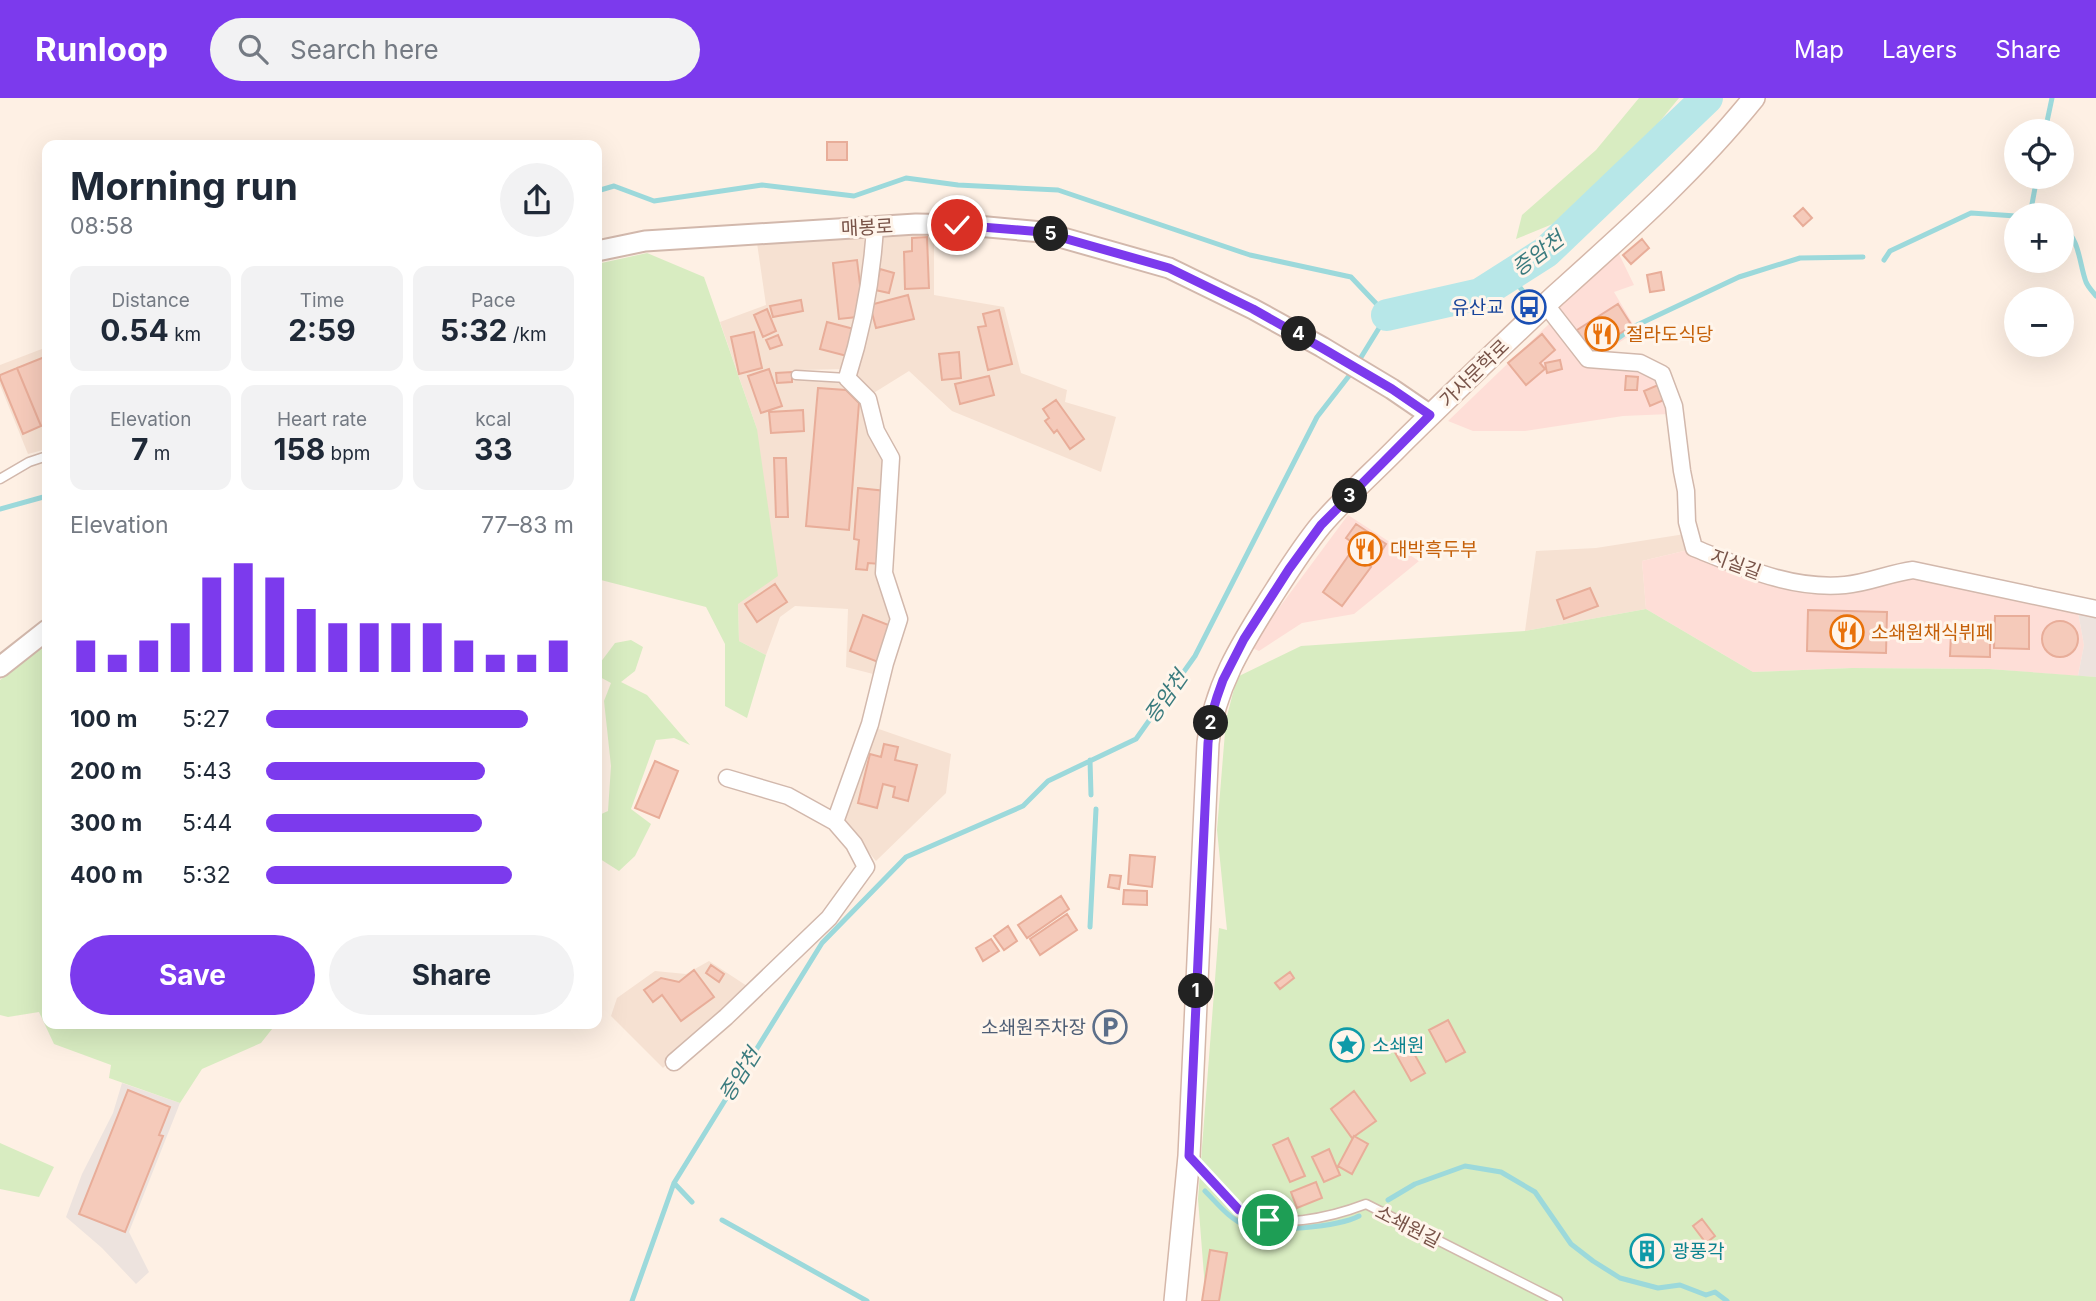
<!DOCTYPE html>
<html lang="en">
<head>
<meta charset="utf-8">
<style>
  :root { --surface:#fff; --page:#f2f2f3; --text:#1f2937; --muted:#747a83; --accent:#7c3aed }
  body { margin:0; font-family:Inter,"Noto Sans KR",sans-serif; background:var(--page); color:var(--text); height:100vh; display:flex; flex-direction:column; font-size:26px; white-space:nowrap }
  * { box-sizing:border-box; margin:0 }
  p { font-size:23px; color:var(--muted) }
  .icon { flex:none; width:38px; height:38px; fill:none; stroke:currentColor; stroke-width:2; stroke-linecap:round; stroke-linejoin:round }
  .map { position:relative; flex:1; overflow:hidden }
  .sheet { position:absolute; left:42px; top:42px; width:560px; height:889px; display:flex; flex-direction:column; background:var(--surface); border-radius:14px; box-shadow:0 7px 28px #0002 }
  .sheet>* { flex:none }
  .controls { position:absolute; left:2004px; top:21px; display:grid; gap:14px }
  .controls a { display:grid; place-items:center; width:70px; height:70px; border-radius:50%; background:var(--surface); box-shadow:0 7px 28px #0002; font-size:35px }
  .pin { position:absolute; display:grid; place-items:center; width:60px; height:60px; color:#fff; margin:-30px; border:4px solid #fff; border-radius:50%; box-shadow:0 2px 7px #0007 }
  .km { position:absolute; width:35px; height:35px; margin:-18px; border-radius:50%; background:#222; color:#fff; font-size:19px; line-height:35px; text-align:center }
  .round { display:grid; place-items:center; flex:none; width:74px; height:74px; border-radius:37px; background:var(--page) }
  .headline { display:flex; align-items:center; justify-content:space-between; height:119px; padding:0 28px }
  h1 { font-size:38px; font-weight:700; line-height:52px }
  .metrics { display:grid; grid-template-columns:repeat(3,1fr); gap:10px; height:119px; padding:7px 28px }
  .metrics div { display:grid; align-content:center; border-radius:14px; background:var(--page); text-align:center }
  .metrics b { font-size:30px; font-weight:700 }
  .metrics small { font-size:19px; font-weight:400 }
  .metrics p { font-size:19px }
  .chart { height:196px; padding:14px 28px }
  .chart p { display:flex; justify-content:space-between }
  .chart svg { width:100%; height:126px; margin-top:7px; stroke:var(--accent); stroke-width:6 }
  .action { display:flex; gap:14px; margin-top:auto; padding:14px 28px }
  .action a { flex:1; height:80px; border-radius:42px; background:var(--accent); color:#fff; font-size:28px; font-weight:700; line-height:80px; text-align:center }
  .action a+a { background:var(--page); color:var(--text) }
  ul { padding:0 28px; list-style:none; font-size:23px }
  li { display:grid; grid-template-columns:112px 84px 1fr; align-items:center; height:52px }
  li i { height:18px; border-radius:9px; background:var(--accent) }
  header { display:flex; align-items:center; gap:42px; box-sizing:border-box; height:98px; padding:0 35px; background:var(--accent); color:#fff }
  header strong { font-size:33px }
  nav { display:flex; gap:38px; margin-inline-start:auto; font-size:24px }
  .search { width:490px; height:63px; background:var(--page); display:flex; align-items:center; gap:18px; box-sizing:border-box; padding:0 24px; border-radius:38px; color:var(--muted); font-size:26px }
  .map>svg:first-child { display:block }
</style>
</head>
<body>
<header>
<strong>Runloop</strong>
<div class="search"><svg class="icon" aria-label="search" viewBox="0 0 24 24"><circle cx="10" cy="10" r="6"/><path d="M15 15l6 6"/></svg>Search here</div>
<nav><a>Map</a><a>Layers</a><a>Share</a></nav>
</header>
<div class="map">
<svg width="2096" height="1203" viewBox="0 0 2096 1203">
  <rect width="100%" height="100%" fill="#fef0e4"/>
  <path fill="#f6e1d2" d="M934,134V197L1004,209L1021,275L1067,292L1065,304L1116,319L1101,374L952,313L909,273L872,296L854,279L880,136Z
    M863,140L871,155L847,271L801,272L800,282L842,284L862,304L888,364L881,475L896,521L877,577L846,569L848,511L795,508L780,519L766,557L739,543L738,506L757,331L720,224L766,207L757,145Z
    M47,249V351L28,356L0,287V267Z
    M1685,436L1688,452L1642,463L1646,511L1525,533L1536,453L1596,450Z
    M873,629L951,656L946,695L876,763L841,720Z
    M709,863L750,890L663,970L611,918L617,900L655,873L686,876Z"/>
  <path fill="#feded7" d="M1619,156L1634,187L1614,194L1637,233L1606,253H1588L1557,210Z
    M1550,225L1584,265L1641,269L1661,279L1670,316L1623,318L1525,333H1473L1448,323Z
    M1348,417L1419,463L1354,516L1302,525L1259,553L1250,549Z
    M1688,452L1760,482L1914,479L2078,514L2084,547L2078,578L1989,571L1852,570L1753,574L1646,511L1642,463Z"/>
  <path fill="#ede3de" d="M2078,514L2096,517V579L2078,578L2084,547Z
    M122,985L180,1005L129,1134L149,1174L136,1186L102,1150L66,1119L82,1076L113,1015Z"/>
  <path fill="#d8ecc1" d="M1639,0H1679L1624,67L1582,114L1516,141L1522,117L1596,52Z
    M647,155L704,179L757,331L778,478L738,506L739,543L766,557L747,620L725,608V546L706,509L597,481V166Z
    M1646,511L1753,574L1852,570L1989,571L2096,579V1203H1206L1198,1101L1219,830L1227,832L1217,732L1226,622L1237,579L1301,548L1525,533Z
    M631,542L643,549L635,573L621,584L647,597L690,647L674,640L656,642L631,711L651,726L635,758L619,773L597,759V718L608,713L611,668L604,603L611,585L598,578L600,565L615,545Z
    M47,546V926H276L261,945L202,971L180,1005L109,980L111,967L54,946L39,914L8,919L0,917V582Z
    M0,1045L54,1069L39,1099L0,1091Z"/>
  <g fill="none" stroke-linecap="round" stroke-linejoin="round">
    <path stroke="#9cd9db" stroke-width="5" d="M2045,33L2052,0
      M597,93L614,88L654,103L762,87L854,98L906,80L958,87L1058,92L1250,157L1351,179L1387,217L1352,274L1317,319L1195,558L1136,641L1048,683L1023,708L906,759L822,845L674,1085L632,1203
      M2030,117L2037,79
      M2062,128C2080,141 2079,165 2086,184C2088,189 2093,194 2096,198
      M1884,162L1890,153L1971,115L2016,118
      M1510,177L1526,197
      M1602,252L1635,228L1739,179L1800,160L1863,159
      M0,411L47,398
      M1090,662L1091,697
      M1090,829L1096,711
      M674,1085L692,1104
      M1205,1093C1217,1105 1230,1122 1247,1128C1269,1135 1338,1129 1359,1118
      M1388,1102L1415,1086L1465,1068L1501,1074L1535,1094L1571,1146L1593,1163L1620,1180L1658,1190L1680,1187L1706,1197L1715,1194L1727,1203
      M722,1122L867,1203"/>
    <path stroke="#b7e7e8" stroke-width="32" d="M1387,217L1480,196L1546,154L1707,0"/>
  </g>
  <path fill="#f5caba" stroke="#e8ad99" stroke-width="2" d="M827,44H847V62H827Z
    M1803,110L1812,120L1803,128L1794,118Z
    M927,139L929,190L905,191L904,154L912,153V140Z
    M1642,141L1649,150L1631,166L1623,157Z
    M857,162L862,203L857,219L839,221L833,165Z
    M880,171L894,175L889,195L875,192Z
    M1661,174L1664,192L1650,194L1647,177Z
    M908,197L914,221L876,230L870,207Z
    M801,202L803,213L773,219L770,208Z
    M1618,206L1632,228L1598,249L1593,240L1585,245L1577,232Z
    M767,211L776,233L763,239L754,217Z
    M999,212L1012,266L988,272L978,229L986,228L983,216Z
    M827,224L854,231L847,258L820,251Z
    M754,234L762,270L739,276L731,239Z
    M1542,236L1555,252L1540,265L1545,271L1526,287L1508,265Z
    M778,237L782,247L770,251L766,242Z
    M959,254L961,280L942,282L939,256Z
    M47,258V326L41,328L17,270Z
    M1560,262L1562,271L1547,275L1545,265Z
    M17,270L41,328L23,336L0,280V277Z
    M769,271L782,308L761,315L748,278Z
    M792,274V284L777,285L776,275Z
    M989,278L994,297L960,306L955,286Z
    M1626,278L1638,279L1637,292H1625Z
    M1658,287L1664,302L1650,308L1644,293Z
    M818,290L846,292L859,305L849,432L806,428Z
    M1056,302L1084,341L1070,351L1057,332L1054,335L1045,323L1049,320L1043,311Z
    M803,312L804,333L771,335L769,314Z
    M774,360H786L788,419H776Z
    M858,390L886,393L880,466L868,465L867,472L856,471L859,442L854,441Z
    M1356,426L1386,446L1376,461L1346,440Z
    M1351,454L1371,469L1342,508L1323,494Z
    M775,486L787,504L757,524L745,506Z
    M1590,490L1598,508L1564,521L1557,502Z
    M1808,512L1887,514L1886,555L1807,553Z
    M863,517L891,528L878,564L850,553Z
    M1995,518H2029V551L1994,550Z
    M2042 541a18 18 0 1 1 36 0a18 18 0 1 1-36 0Z
    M1951,535L1990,536V559L1950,558Z
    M884,646L898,649L895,662L917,667L908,703L893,699L895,689L883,686L877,710L858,705L870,656L881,659Z
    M655,663L678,673L659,720L635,710Z
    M1130,757L1155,759L1152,789L1128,786Z
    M1110,777L1121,778L1119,791L1108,789Z
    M1124,792L1147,793V807L1123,806Z
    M1061,798L1069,811L1027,840L1018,827Z
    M1067,816L1077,832L1040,857L1030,841Z
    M1008,828L1017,843L1004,852L994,838Z
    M991,841L999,853L983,863L976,850Z
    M711,867L724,876L719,884L706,875Z
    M694,872L714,899L681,923L662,897L653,904L644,892L661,880L679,884Z
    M1290,874L1294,880L1280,891L1275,885Z
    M1448,922L1465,954L1446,964L1429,932Z
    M1407,943L1425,975L1411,983L1393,951Z
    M128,992L170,1009L159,1037L163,1038L125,1134L79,1116Z
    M1354,993L1376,1023L1352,1040L1331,1011Z
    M1354,1038L1368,1046L1352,1076L1338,1068Z
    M1288,1040L1305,1078L1290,1084L1273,1047Z
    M1329,1051L1340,1077L1324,1084L1312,1059Z
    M1316,1084L1322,1100L1297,1110L1291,1094Z
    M1702,1121L1715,1138L1706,1145L1693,1128Z
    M1643,1140L1661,1153L1650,1166L1633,1153Z
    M1210,1152L1227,1155L1219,1203H1202Z"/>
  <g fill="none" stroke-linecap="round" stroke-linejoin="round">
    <defs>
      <path id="service" d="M796,277L847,280
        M0,381L29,364L47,358
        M1191,1060C1203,1073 1227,1105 1239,1112C1273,1134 1332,1119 1366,1106L1558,1203"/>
      <path id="minor" d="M1546,207L1588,261L1640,265L1662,276L1674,308L1682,373L1686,393L1687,424L1694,450C1742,469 1792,492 1845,487C1868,485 1890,475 1913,472L2096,511
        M727,680L788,698L835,724
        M674,964L726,919L829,820L866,769L854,746L835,724L870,626L885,565L899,521L884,475L891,360L876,333L868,301L847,280C863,230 872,181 875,128"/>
      <path id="tertiary" d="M597,153L645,143L916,126L966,127L1042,134L1169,170L1253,211L1322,249L1392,291L1430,317
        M0,569L47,532"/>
      <path id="secondary" d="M1175,1203L1189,1058L1208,645C1214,590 1241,547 1270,501C1286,476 1302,450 1321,427C1346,398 1376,372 1403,344C1453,295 1504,245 1556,197C1625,135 1695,73 1754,0"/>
    </defs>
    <use href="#service" stroke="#d2b8ac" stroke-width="11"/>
    <use href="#minor" stroke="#d2b8ac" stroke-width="19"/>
    <use href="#tertiary" stroke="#d2b8ac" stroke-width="23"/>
    <use href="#secondary" stroke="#d5b7a9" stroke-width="24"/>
    <use href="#service" stroke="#fff" stroke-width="8"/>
    <use href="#minor" stroke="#fff" stroke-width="16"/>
    <use href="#tertiary" stroke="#fff" stroke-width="19"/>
    <use href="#secondary" stroke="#fff" stroke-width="21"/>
  </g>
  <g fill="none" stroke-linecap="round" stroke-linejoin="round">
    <defs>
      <path id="route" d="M957,127L1042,134L1169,170L1253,211L1322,250L1392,291L1430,317L1321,427L1289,471L1244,541L1223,582L1217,599L1211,619L1208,645L1189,1058L1239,1112L1268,1122"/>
    </defs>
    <use href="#route" stroke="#fff" stroke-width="14"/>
    <use href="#route" stroke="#7c3aed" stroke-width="9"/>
  </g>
  <defs>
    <symbol id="bus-ring" viewBox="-11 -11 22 22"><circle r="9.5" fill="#fff5eb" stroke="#1a4fb4" stroke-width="1.5"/><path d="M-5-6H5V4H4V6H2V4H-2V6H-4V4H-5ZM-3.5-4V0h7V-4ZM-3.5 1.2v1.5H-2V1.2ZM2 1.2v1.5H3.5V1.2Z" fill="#1a4fb4"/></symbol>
    <symbol id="restaurant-ring" viewBox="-11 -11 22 22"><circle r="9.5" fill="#fff5eb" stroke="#e8710a" stroke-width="1.5"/><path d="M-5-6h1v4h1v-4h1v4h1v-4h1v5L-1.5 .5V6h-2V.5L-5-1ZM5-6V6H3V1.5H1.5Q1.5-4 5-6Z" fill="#e8710a"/></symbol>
    <symbol id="parking-ring" viewBox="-11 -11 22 22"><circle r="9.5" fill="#fff5eb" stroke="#5c6f8a" stroke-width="1.5"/><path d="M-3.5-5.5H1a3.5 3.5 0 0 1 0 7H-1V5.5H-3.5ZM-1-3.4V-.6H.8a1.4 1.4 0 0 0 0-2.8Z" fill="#5c6f8a"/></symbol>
    <symbol id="sight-ring" viewBox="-11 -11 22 22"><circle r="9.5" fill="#fff5eb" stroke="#0f9aa8" stroke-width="1.5"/><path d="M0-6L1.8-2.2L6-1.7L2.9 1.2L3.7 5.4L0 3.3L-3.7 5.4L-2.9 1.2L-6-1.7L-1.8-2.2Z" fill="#0f9aa8"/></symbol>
    <symbol id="building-ring" viewBox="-11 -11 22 22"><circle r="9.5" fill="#fff5eb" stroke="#0f9aa8" stroke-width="1.5"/><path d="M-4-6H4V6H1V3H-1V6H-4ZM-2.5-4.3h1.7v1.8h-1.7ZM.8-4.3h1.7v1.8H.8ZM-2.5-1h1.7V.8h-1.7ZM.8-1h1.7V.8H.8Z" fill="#0f9aa8"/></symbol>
  </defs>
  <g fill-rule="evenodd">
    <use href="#bus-ring" x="1510" y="190" width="38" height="38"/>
    <use href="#restaurant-ring" x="1583" y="217" width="38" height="38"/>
    <use href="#restaurant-ring" x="1346" y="432" width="38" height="38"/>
    <use href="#restaurant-ring" x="1828" y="515" width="38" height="38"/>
    <use href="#parking-ring" x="1091" y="910" width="38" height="38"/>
    <use href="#sight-ring" x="1328" y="928" width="38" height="38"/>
    <use href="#building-ring" x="1628" y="1134" width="38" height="38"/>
  </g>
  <g text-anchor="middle" stroke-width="6" stroke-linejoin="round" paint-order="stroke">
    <g font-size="19" fill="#785348" stroke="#fff5eb">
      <text transform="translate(867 129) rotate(-3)" y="7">매봉로</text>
      <text transform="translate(1474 275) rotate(-44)" y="7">가사문학로</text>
      <text transform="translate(1736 466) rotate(20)" y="7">지실길</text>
      <text transform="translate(1408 1128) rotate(27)" y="7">소쇄원길</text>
    </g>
    <g font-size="19" fill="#164399" stroke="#fff5eb" text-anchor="end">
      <text x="1504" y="216">유산교</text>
    </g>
    <g font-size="19" fill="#c56008" stroke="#fff5eb" text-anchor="start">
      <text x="1626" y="243">절라도식당</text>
      <text x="1390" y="458">대박흑두부</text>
      <text x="1871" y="541">소쇄원채식뷔페</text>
    </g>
    <g font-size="19" fill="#4e5e75" stroke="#fff5eb" text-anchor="end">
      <text x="1086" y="936">소쇄원주차장</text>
    </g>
    <g font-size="19" fill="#0d838f" stroke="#fff5eb" text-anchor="start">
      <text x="1372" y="954">소쇄원</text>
      <text x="1672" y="1160">광풍각</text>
    </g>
    <g font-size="21" font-style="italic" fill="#3a7b7e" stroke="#fff5eb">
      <text transform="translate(1538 156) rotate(-37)" y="7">증암천</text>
      <text transform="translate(1166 599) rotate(-55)" y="7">증암천</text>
      <text transform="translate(740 977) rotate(-58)" y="7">증암천</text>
    </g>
  </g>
</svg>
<div class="controls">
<a><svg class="icon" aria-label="locate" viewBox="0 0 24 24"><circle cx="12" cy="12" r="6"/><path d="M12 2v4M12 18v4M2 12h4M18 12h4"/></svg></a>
<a>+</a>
<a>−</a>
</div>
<div class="pin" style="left:1268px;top:1122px;background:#1e9e55"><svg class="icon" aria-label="arrive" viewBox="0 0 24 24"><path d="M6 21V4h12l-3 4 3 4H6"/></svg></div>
<div class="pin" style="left:957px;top:127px;background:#d93025"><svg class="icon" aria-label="check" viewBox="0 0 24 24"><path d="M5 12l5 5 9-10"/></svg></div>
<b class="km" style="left:1196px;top:893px">1</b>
<b class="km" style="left:1211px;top:625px">2</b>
<b class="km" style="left:1350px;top:398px">3</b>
<b class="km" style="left:1299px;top:236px">4</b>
<b class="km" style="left:1051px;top:136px">5</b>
<section class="sheet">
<div class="headline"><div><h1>Morning run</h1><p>08:58</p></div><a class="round"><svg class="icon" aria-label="share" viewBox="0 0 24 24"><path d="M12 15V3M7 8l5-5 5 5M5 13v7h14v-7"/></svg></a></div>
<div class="metrics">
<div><p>Distance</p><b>0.54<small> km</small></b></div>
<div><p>Time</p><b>2:59</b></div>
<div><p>Pace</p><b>5:32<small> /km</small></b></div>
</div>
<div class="metrics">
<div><p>Elevation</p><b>7<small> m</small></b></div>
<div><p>Heart rate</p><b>158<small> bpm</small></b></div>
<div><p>kcal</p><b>33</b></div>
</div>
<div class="chart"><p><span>Elevation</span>77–83 m</p>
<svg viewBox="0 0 160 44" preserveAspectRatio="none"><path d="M5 44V33M15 44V38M25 44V33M35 44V27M45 44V11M55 44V6M65 44V11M75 44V22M85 44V27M95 44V27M105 44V27M115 44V27M125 44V33M135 44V38M145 44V38M155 44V33"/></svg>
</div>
<ul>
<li><b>100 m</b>5:27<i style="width:85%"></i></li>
<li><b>200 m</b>5:43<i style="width:71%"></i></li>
<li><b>300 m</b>5:44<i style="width:70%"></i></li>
<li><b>400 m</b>5:32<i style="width:80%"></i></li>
</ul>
<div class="action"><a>Save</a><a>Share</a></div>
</section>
</div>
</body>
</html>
